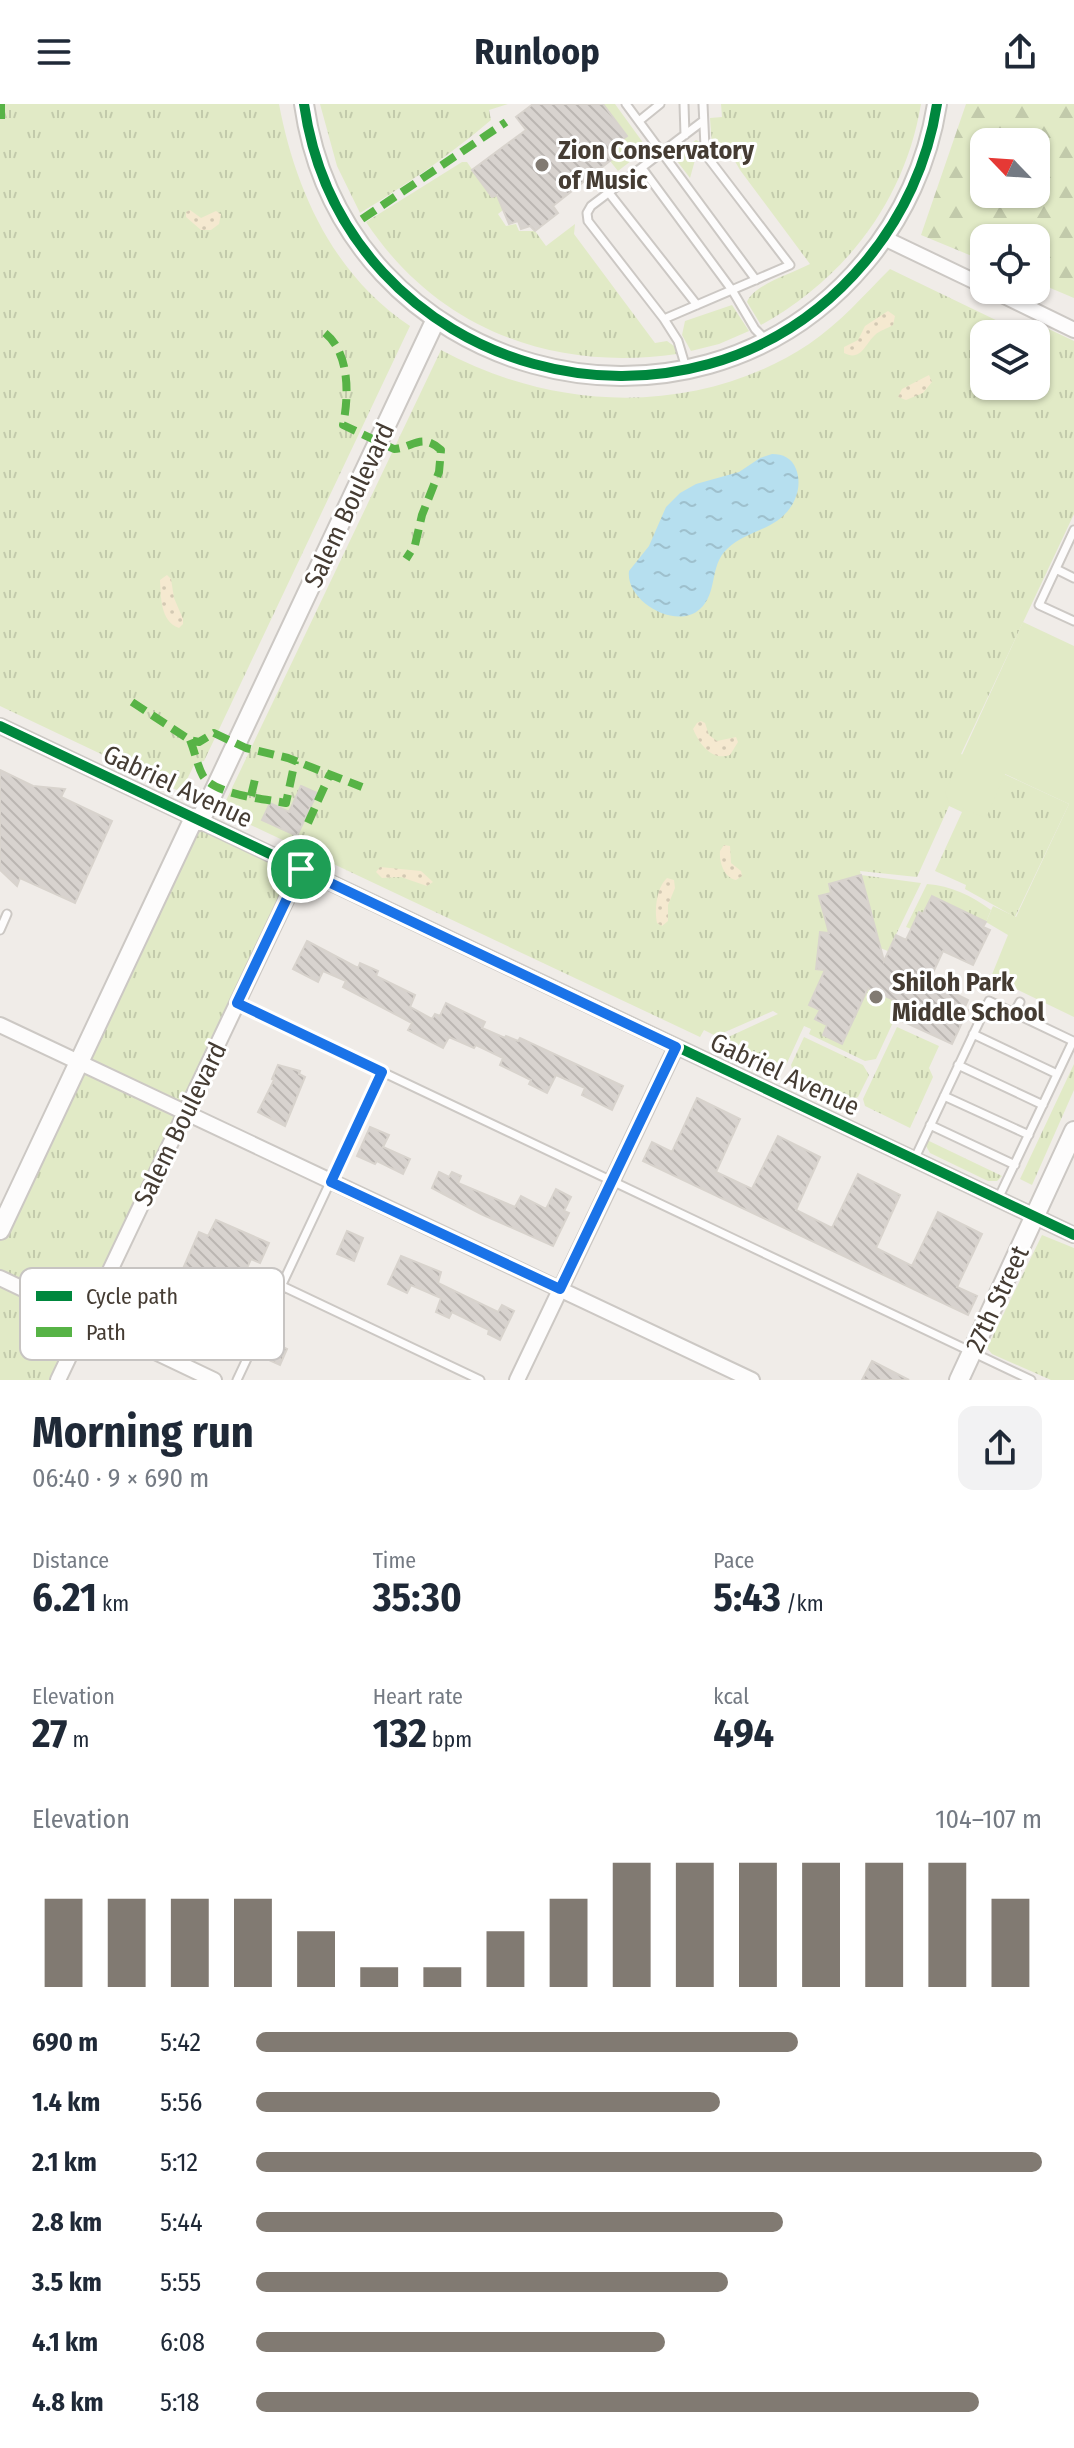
<!DOCTYPE html>
<html lang="en">
<head>
<meta charset="utf-8">
<style>
  :root { --surface:#fff; --page:#f2f2f3; --text:#1f2937; --muted:#747a83; --accent:#817a72 }
  body { margin:0; font-family:"Fira Sans Condensed",sans-serif; background:var(--page); color:var(--text); height:100vh; display:flex; flex-direction:column; font-size:30px; white-space:nowrap }
  * { box-sizing:border-box; margin:0 }
  p { font-size:26px; color:var(--muted) }
  .icon { flex:none; width:44px; height:44px; fill:none; stroke:currentColor; stroke-width:2; stroke-linecap:round; stroke-linejoin:round }
  .map { position:relative; height:1276px; overflow:hidden }
  .drawer { display:flex; flex-direction:column; background:var(--surface); flex:1 }
  .drawer>* { flex:none }
  .needle { width:52px; rotate:295deg }
  .fabs { position:absolute; left:970px; top:24px; display:grid; gap:16px }
  .fabs a { display:grid; place-items:center; width:80px; height:80px; border-radius:16px; background:var(--surface); box-shadow:0 2px 6px #0004; font-size:40px }
  .pin { position:absolute; display:grid; place-items:center; width:68px; height:68px; color:#fff; margin:-34px; border:4px solid #fff; border-radius:50%; box-shadow:0 2px 8px #0007 }
  .round { display:grid; place-items:center; flex:none; width:84px; height:84px; border-radius:16px; background:var(--page) }
  .headline { display:flex; align-items:center; justify-content:space-between; height:136px; padding:0 32px }
  h1 { font-size:44px; font-weight:700; line-height:60px }
  .stats { display:grid; grid-template-columns:repeat(3,1fr); gap:12px; height:136px; padding:8px 32px }
  .stats div { display:grid; align-content:center }
  .stats b { font-size:40px; font-weight:700 }
  .stats small { font-size:22px; font-weight:400 }
  .stats p { font-size:22px }
  .chart { height:224px; padding:16px 32px }
  .chart p { display:flex; justify-content:space-between }
  .chart svg { width:100%; height:144px; margin-top:8px; stroke:var(--accent); stroke-width:6 }
  ul { padding:0 32px; list-style:none; font-size:26px }
  li { display:grid; grid-template-columns:128px 96px 1fr; align-items:center; height:60px }
  li i { height:20px; border-radius:10px; background:var(--accent) }
  header { display:flex; justify-content:space-between; align-items:center; height:104px; padding:0 32px; background:var(--surface); font-size:36px; font-weight:700 }
  .map>svg:first-child { display:block }
</style>
</head>
<body>
<header><svg class="icon" aria-label="menu" viewBox="0 0 24 24"><path d="M4 6h16M4 12h16M4 18h16"/></svg>Runloop<svg class="icon" aria-label="share" viewBox="0 0 24 24"><path d="M12 15V3M7 8l5-5 5 5M5 13v7h14v-7"/></svg></header>
<div class="map">
<svg width="1074" height="1276" viewBox="0 0 1074 1276">
  <defs>
    <pattern id="grass-tufts" width="24" height="20" patternUnits="userSpaceOnUse" patternTransform="scale(2)"><rect width="24" height="20" fill="#e1eac6"/><path d="M3 7l-1-3M5 7V3M7 7l1-3M15 17l-1-3M17 17v-4M19 17l1-3" fill="none" stroke="#c2caab"/></pattern>
    <pattern id="forest-firs" width="22" height="20" patternUnits="userSpaceOnUse" patternTransform="scale(2)"><rect width="22" height="20" fill="#e1eac6"/><path d="M5 1l3.5 6h-7zM16 11l3.5 6h-7z" fill="#c2caab"/></pattern>
    <pattern id="sand-dots" width="8" height="8" patternUnits="userSpaceOnUse" patternTransform="scale(2)"><rect width="8" height="8" fill="#f5e9d0"/><path d="M2 2h.1M6 6h.1" fill="none" stroke="#d3c9b3" stroke-width="1.8" stroke-linecap="round"/></pattern>
    <pattern id="water-ripples" width="26" height="14" patternUnits="userSpaceOnUse" patternTransform="scale(2)"><rect width="26" height="14" fill="#b6dfef"/><path d="M2 4q2-2 4 0t4 0M15 11q2-2 4 0t4 0" fill="none" stroke="#9ec0cd"/></pattern>
    <pattern id="building-back-hatch" width="6" height="6" patternUnits="userSpaceOnUse" patternTransform="scale(2)"><rect width="6" height="6" fill="#d8d3cf"/><path d="M-1 5l2 2M0 0l6 6M5-1l2 2" fill="none" stroke="#bbb6b2"/></pattern>
  </defs>
  <rect width="100%" height="100%" fill="#f0ece8"/>
  <path fill="url(#grass-tufts)" d="M0,0H279C295,86 334,172 410,222L204,657L195,659L181,688L0,602Z
    M320,0H508L489,6L491,16C450,51 406,81 360,109L337,62Z
    M603,0H615L644,40L640,50L631,38L627,40L636,53L618,67L610,57L616,52L610,45L627,31Z
    M721,0H921C905,96 846,174 761,221L747,198C753,181 793,169 810,160L740,66L728,45L712,41L710,14L722,13Z
    M696,36L700,38L690,74L674,53Z
    M462,58H467L491,93L497,91L503,106L498,110L506,122L516,120L519,127H535L546,142L575,120L574,130L655,239L667,237L674,242L677,250C552,268 437,225 366,118Z
    M890,165L1025,230H984V282H1036V230H1034L1038,220L1074,237V410L961,650L1069,700L1015,813L965,785L966,781L935,767L962,708L949,702L917,773L860,767L861,771L921,779L888,847L880,844L829,780L831,789L829,829H820L816,865L825,866L809,901L820,906L816,916L827,921L823,931L841,940L868,884L902,899L876,955L865,957L809,930L811,925L804,922L787,959L780,962L724,935L778,910L773,907L716,932L704,926L700,933L221,707L441,246C555,308 699,313 809,240C840,219 864,191 890,165Z
    M732,201L749,227L719,240L691,247L682,231L685,217Z
    M194,714L301,765L58,1276H0V1127Z
    M927,780C951,782 971,791 991,806L986,818L932,792L923,810L919,808L911,825L906,823Z
    M897,923L939,942L929,964L933,973L910,1024L865,1002L863,995Z
    M804,933L863,961L869,971L858,993L852,996L793,968L791,961Z
    M1074,960V986L1032,1081L1020,1075Z
    M927,1036L1002,1072L997,1077H988L930,1049L926,1042Z
    M1042,1131L1074,1144V1276H1051L992,1250L987,1244Z"/>
  <path fill="url(#forest-firs)" fill-rule="evenodd" d="M966,0H1074V194L1036,178V134H984V157L921,131ZM984,38H1036V90H984Z"/>
  <path fill="url(#sand-dots)" d="M190,106L201,114L216,107L221,110L219,120L211,126H201L186,113V108Z
    M888,207L895,212L893,221C887,225 880,226 875,231C865,240 861,258 844,249V243L858,236L865,222Z
    M929,271L932,278L923,289L906,296L898,293L902,285Z
    M167,471L171,475L174,494L183,515V520L179,524C160,517 161,493 160,476Z
    M701,617L705,619L709,631L717,637L736,633L738,638L730,651C712,657 700,641 693,625L697,619Z
    M724,741L730,742L731,759L741,767L742,772L736,776C724,774 719,758 720,747Z
    M380,763L421,767L433,778L427,782L401,773L382,774L376,768Z
    M667,774L674,776L675,784L668,801V817L662,822L657,819C654,805 657,783 667,774Z"/>
  <path fill="#e1eac6" d="M1023,518L1074,542V913L991,873L1008,831L986,818L993,802L1016,813L1069,700L1005,670L986,714L949,699L945,688Z"/>
  <path fill="url(#water-ripples)" d="M772,350C783,350 792,354 796,365C800,375 799,386 795,395C781,427 749,424 727,445C709,462 718,489 700,505C676,527 625,497 629,467L649,442L666,403L680,389L696,380L739,368L760,354Z"/>
  <path fill="url(#building-back-hatch)" stroke="#d8d3cd" stroke-width="2" d="M533,0H603L627,32L610,45L616,52L553,102L558,109L535,127L530,122L521,125L518,117L509,120L497,91L492,93L472,66L526,26L516,13Z
    M0,666L33,682L65,685L61,693L112,717L75,799L20,774L17,782L0,766Z
    M301,682L317,689L297,732L262,716L270,699L289,708Z
    M861,771L884,857L896,831L906,836L919,808L923,810L932,792L986,818L983,823L990,826L973,861L943,847L929,877L968,896L964,905L968,906L952,940L902,917L909,903L868,884L842,940L823,931L827,921L815,915L820,906L809,901L825,866L816,865L820,828L829,829L819,792L831,789L829,780Z
    M307,837L358,864L360,859L378,867L376,872L415,891L410,903L432,915L435,910L440,912L446,899L485,918L482,924L505,934L506,932L518,937L520,934L623,982L612,1006L582,991L585,984L556,971L547,989L529,980L531,976L500,961L503,954L476,941L474,944L449,933L443,944L408,926L412,919L343,883L346,877L323,867L318,878L293,865Z
    M278,961L300,967L299,970L305,973L285,1022L258,1008L274,976L272,975Z
    M697,994L740,1015L716,1068L752,1085L778,1032L820,1053L796,1106L832,1124L858,1070L900,1091L876,1144L912,1162L938,1108L982,1130L957,1183L977,1192L968,1211L643,1057L652,1038L672,1048Z
    M370,1023L389,1031L383,1043L410,1055L403,1070L377,1057L375,1060L357,1052Z
    M439,1068L449,1073L452,1068L461,1072L458,1079L515,1103L521,1092L546,1105L556,1085L571,1093L564,1107L569,1109L553,1142L481,1110L432,1084Z
    M216,1116L269,1139L260,1159L251,1155L236,1189L239,1191L226,1220L194,1206L199,1193L175,1183L199,1128L208,1132Z
    M347,1127L363,1134L354,1157L337,1150Z
    M401,1152L441,1168L438,1179L471,1195L498,1208L502,1201L514,1207L500,1236L488,1230L489,1226L452,1208L449,1214L436,1208L441,1194L411,1181L407,1189L388,1180Z
    M268,1236L287,1245L280,1261L260,1252Z
    M872,1257L909,1276H862Z"/>
  <g fill="none" stroke-linecap="round" stroke-linejoin="round">
    <defs>
      <path id="service" d="M626,0L756,176
        M684,0L685,31
        M703,0L705,43L709,55L790,161L664,215L588,117L587,109L591,102L703,17
        M639,17L660,0
        M642,64L732,186L755,225L763,233
        M609,89L697,201
        M664,215L678,237L686,264
        M1074,426L1039,501L1074,517
        M1056,465L1074,474
        M0,826L7,810
        M237,899L1031,1276
        M1014,909L1020,898
        M973,930L1057,970
        M958,961L1043,1001
        M944,992L1029,1031
        M930,1021L1015,1061
        M914,1056L989,897L1073,937L998,1095
        M282,1182L480,1276
        M237,1276L382,968"/>
      <path id="minor" d="M884,134L984,182
        M992,186L1074,226
        M0,622L1074,1131
        M0,921L752,1276
        M0,1174L214,1276
        M58,1276L301,765
        M517,1276L676,943"/>
      <path id="tertiary" d="M304,0C343,272 689,368 865,158C903,113 928,58 937,0
        M200,717L436,215
        M0,1126L194,714
        M959,1276L1074,1027"/>
    </defs>
    <use href="#service" stroke="#ccc8c4" stroke-width="11"/>
    <use href="#minor" stroke="#ccc8c4" stroke-width="18"/>
    <use href="#tertiary" stroke="#ccc8c4" stroke-width="22"/>
    <use href="#service" stroke="#fdfcfc" stroke-width="7"/>
    <use href="#minor" stroke="#fdfcfc" stroke-width="14"/>
    <use href="#tertiary" stroke="#fdfcfc" stroke-width="18"/>
    <path stroke="#57b346" stroke-width="8" stroke-dasharray="16 8" stroke-linecap="butt" d="M1,0V15
      M362,115L506,18
      M325,229C350,249 349,292 343,321L394,345C412,344 422,328 441,346L439,368L422,411L415,441L406,455
      M132,598L190,636L199,638L214,629L246,644L288,654L362,683
      M190,636C195,648 197,661 203,672C215,691 265,695 286,699L295,657
      M251,692L256,671
      M308,719L330,670"/>
    <defs>
      <path id="cycleway" d="M304,0C343,272 689,368 865,158C903,113 928,58 937,0
        M0,622L1074,1131"/>
    </defs>
    <use href="#cycleway" stroke="#fff" stroke-width="15"/>
    <use href="#cycleway" stroke="#00873e" stroke-width="10"/>
  </g>
  <g fill="none" stroke-linecap="round" stroke-linejoin="round">
    <defs>
      <path id="route" d="M301,765L676,943L560,1185L331,1078L382,968L237,899Z"/>
    </defs>
    <use href="#route" stroke="#fff" stroke-width="16"/>
    <use href="#route" stroke="#1a73e8" stroke-width="10"/>
  </g>
  <g fill="#817a72" stroke="#fff" stroke-width="3">
    <circle cx="542" cy="61" r="8"/>
    <circle cx="876" cy="893" r="8"/>
  </g>
  <g text-anchor="middle" stroke-width="6" stroke-linejoin="round" paint-order="stroke">
    <g font-size="26" font-weight="bold" fill="#453c33" stroke="#fff" text-anchor="start">
      <text x="558" y="55">Zion Conservatory<tspan x="558" dy="30">of Music</tspan></text>
      <text x="892" y="887">Shiloh Park<tspan x="892" dy="30">Middle School</tspan></text>
    </g>
    <g font-size="26" fill="#453c33" stroke="#fff">
      <text transform="translate(349 401) rotate(-65)" y="9">Salem Boulevard</text>
      <text transform="translate(178 682) rotate(25)" y="9">Gabriel Avenue</text>
      <text transform="translate(785 970) rotate(25)" y="9">Gabriel Avenue</text>
      <text transform="translate(180 1020) rotate(-64)" y="9">Salem Boulevard</text>
      <text transform="translate(997 1195) rotate(-65)" y="9">27th Street</text>
    </g>
  </g>
  <rect x="20" y="1164" width="264" height="92" rx="12" fill="#fff" stroke="#c7c4c2" stroke-width="2"/>
  <rect x="36" y="1187" width="36" height="10" fill="#00873e"/>
  <rect x="36" y="1223" width="36" height="10" fill="#57b346"/>
  <g font-size="22" fill="#453c33">
    <text x="86" y="1200">Cycle path</text>
    <text x="86" y="1236">Path</text>
  </g>
</svg>
<div class="fabs">
<a><svg class="needle" viewBox="-14 -14 28 28"><path d="M0-13l5 13h-10z" fill="#e53935"/><path d="M0 13l5-13h-10z" fill="#747a83"/></svg></a>
<a><svg class="icon" aria-label="locate" viewBox="0 0 24 24"><circle cx="12" cy="12" r="6"/><path d="M12 2v4M12 18v4M2 12h4M18 12h4"/></svg></a>
<a><svg class="icon" aria-label="layers" viewBox="0 0 24 24"><path d="M12 4l9 5-9 5-9-5zM3 14l9 5 9-5"/></svg></a>
</div>
<div class="pin" style="left:301px;top:765px;background:#1e9e55"><svg class="icon" aria-label="arrive" viewBox="0 0 24 24"><path d="M6 21V4h12l-3 4 3 4H6"/></svg></div>
</div>
<section class="drawer">
<div class="headline"><div><h1>Morning run</h1><p>06:40 · 9 × 690 m</p></div><a class="round"><svg class="icon" aria-label="share" viewBox="0 0 24 24"><path d="M12 15V3M7 8l5-5 5 5M5 13v7h14v-7"/></svg></a></div>
<div class="stats">
<div><p>Distance</p><b>6.21<small> km</small></b></div>
<div><p>Time</p><b>35:30</b></div>
<div><p>Pace</p><b>5:43<small> /km</small></b></div>
</div>
<div class="stats">
<div><p>Elevation</p><b>27<small> m</small></b></div>
<div><p>Heart rate</p><b>132<small> bpm</small></b></div>
<div><p>kcal</p><b>494</b></div>
</div>
<div class="chart"><p><span>Elevation</span>104–107 m</p>
<svg viewBox="0 0 160 44" preserveAspectRatio="none"><path d="M5 44V17M15 44V17M25 44V17M35 44V17M45 44V27M55 44V38M65 44V38M75 44V27M85 44V17M95 44V6M105 44V6M115 44V6M125 44V6M135 44V6M145 44V6M155 44V17"/></svg>
</div>
<ul>
<li><b>690 m</b>5:42<i style="width:69%"></i></li>
<li><b>1.4 km</b>5:56<i style="width:59%"></i></li>
<li><b>2.1 km</b>5:12<i style="width:100%"></i></li>
<li><b>2.8 km</b>5:44<i style="width:67%"></i></li>
<li><b>3.5 km</b>5:55<i style="width:60%"></i></li>
<li><b>4.1 km</b>6:08<i style="width:52%"></i></li>
<li><b>4.8 km</b>5:18<i style="width:92%"></i></li>
</ul>
</section>
</body>
</html>
